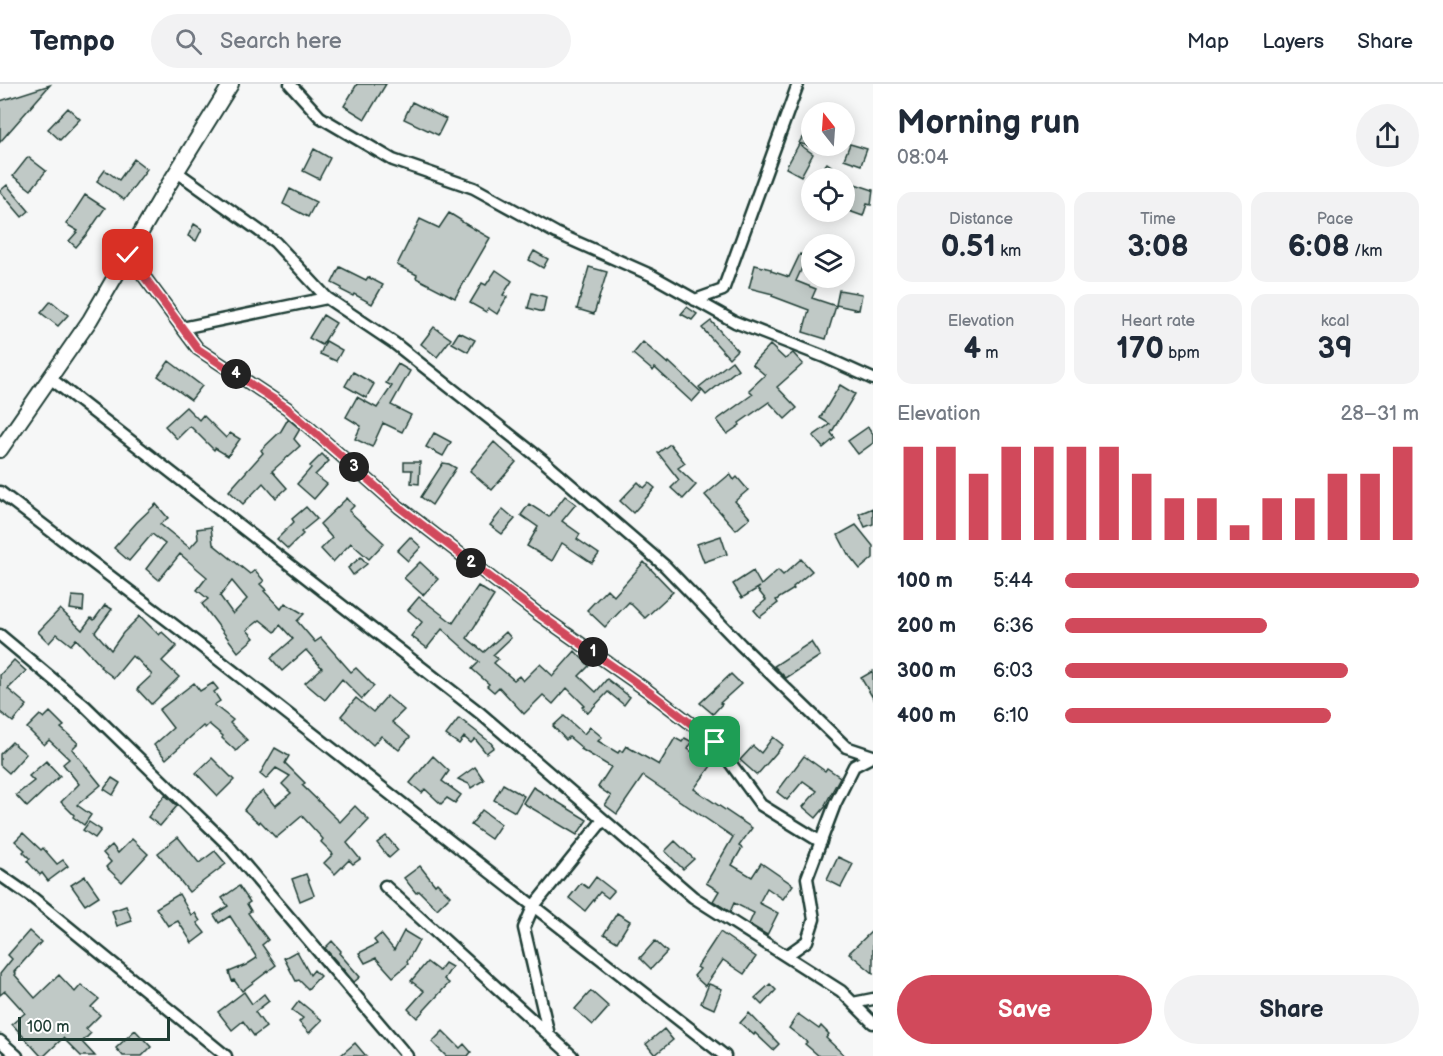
<!DOCTYPE html>
<html lang="en">
<head>
<meta charset="utf-8">
<style>
  :root { --surface:#fff; --page:#f2f2f3; --text:#1f2937; --muted:#747a83; --line:#e0e1e3; --accent:#d1495b }
  body { margin:0; font-family:"Balsamiq Sans",sans-serif; background:var(--page); color:var(--text); height:100vh; display:flex; flex-direction:column; font-size:22px; white-space:nowrap }
  * { box-sizing:border-box; margin:0 }
  p { font-size:20px; color:var(--muted) }
  .icon { flex:none; width:33px; height:33px; fill:none; stroke:currentColor; stroke-width:2; stroke-linecap:round; stroke-linejoin:round }
  .map { position:relative; flex:1; overflow:hidden }
  .sheet { display:flex; flex-direction:column; background:var(--surface); width:570px }
  .sheet>* { flex:none }
  .needle { width:39px; rotate:343deg }
  .buttons { position:absolute; left:801px; top:18px; display:grid; gap:12px }
  .buttons a { display:grid; place-items:center; width:54px; height:54px; border-radius:50%; background:var(--surface); box-shadow:0 3px 15px #0003; font-size:30px }
  .scale { position:absolute; left:18px; bottom:15px; width:152px; box-sizing:border-box; padding-left:6px; border:3px solid #1f3d34; border-top:0; font-size:16px; line-height:21px; white-space:nowrap; color:#1f3d34; -webkit-text-stroke:4px #fff; paint-order:stroke }
  .pin { position:absolute; display:grid; place-items:center; width:51px; height:51px; color:#fff; margin:-26px; border-radius:12px; box-shadow:0 3px 9px #0006 }
  .km { position:absolute; width:30px; height:30px; margin:-15px; border-radius:50%; background:#222; color:#fff; font-size:16px; line-height:30px; text-align:center }
  .round { display:grid; place-items:center; flex:none; width:63px; height:63px; border-radius:32px; background:var(--page) }
  .summary { display:flex; align-items:center; justify-content:space-between; height:102px; padding:0 24px }
  h1 { font-size:33px; font-weight:600; line-height:45px }
  .stats { display:grid; grid-template-columns:repeat(3,1fr); gap:9px; height:102px; padding:6px 24px }
  .stats div { display:grid; align-content:center; border-radius:15px; background:var(--page); text-align:center }
  .stats b { font-size:30px; font-weight:600 }
  .stats small { font-size:16px; font-weight:400 }
  .stats p { font-size:16px }
  .chart { height:168px; padding:12px 24px }
  .chart p { display:flex; justify-content:space-between }
  .chart svg { width:100%; height:108px; margin-top:6px; stroke:var(--accent); stroke-width:6 }
  .primary-button { display:flex; gap:12px; margin-top:auto; padding:12px 24px }
  .primary-button a { flex:1; height:69px; border-radius:36px; background:var(--accent); color:#fff; font-size:24px; font-weight:600; line-height:69px; text-align:center }
  .primary-button a+a { background:var(--page); color:var(--text) }
  ul { padding:0 24px; list-style:none; font-size:20px }
  li { display:grid; grid-template-columns:96px 72px 1fr; align-items:center; height:45px }
  li i { height:15px; border-radius:8px; background:var(--accent) }
  header { display:flex; align-items:center; gap:36px; box-sizing:border-box; height:84px; padding:0 30px; background:var(--surface); border-bottom:2px solid var(--line) }
  header strong { font-size:28px }
  nav { display:flex; gap:33px; margin-inline-start:auto; font-size:21px }
  .search { width:420px; height:54px; background:var(--page); display:flex; align-items:center; gap:15px; box-sizing:border-box; padding:0 21px; border-radius:33px; color:var(--muted); font-size:22px }
  main { display:flex; flex:1; min-height:0 }
  .map>svg:first-child { display:block }
</style>
</head>
<body>
<header>
<strong>Tempo</strong>
<div class="search"><svg class="icon" aria-label="search" viewBox="0 0 24 24"><circle cx="10" cy="10" r="6"/><path d="M15 15l6 6"/></svg>Search here</div>
<nav><a>Map</a><a>Layers</a><a>Share</a></nav>
</header>
<main>
<div class="map">
<svg width="873" height="972" viewBox="0 0 873 972">
  <rect width="100%" height="100%" fill="#f6f7f7"/>
  <filter id="ink" filterUnits="userSpaceOnUse"><feTurbulence type="fractalNoise" baseFrequency=".0167" numOctaves="2"/><feDisplacementMap in="SourceGraphic" scale="12" xChannelSelector="R" yChannelSelector="G"/><feConvolveMatrix kernelMatrix="1 2 1 2 8 2 1 2 1" color-interpolation-filters="sRGB"/></filter>
  <g filter="url(#ink)">
    <path fill="#c0c9c6" stroke="#1f3d34" stroke-width="1.5" fill-rule="evenodd" d="M357,0H386L365,35L344,22Z
      M50,1L0,58V17Z
      M412,18L446,35L438,51L404,35Z
      M68,24L80,35L60,56L48,45Z
      M812,36V63L799,59Z
      M799,60L813,70L801,92L786,84Z
      M850,60L867,65L861,81L844,75Z
      M314,65L330,74L319,95L303,87Z
      M28,73L46,87L31,106L13,92Z
      M134,75L147,85L124,116L97,97L105,86L119,96Z
      M827,79L837,86L831,94H816Z
      M855,100L873,106L871,121L867,120L863,132L846,126Z
      M7,101L29,127L22,133L0,107Z
      M290,105L316,118L308,133L283,120Z
      M85,111L105,124L87,150L76,163L69,157L78,147L66,140Z
      M449,129L462,137V138L490,154L455,214L416,194L417,191L397,181L420,135L439,144Z
      M194,140L202,145L196,157L188,152Z
      M534,167L548,175L543,184L529,176Z
      M800,170L807,173L796,197L816,205L812,214L836,222L826,255L803,248L809,226L772,212L773,210L749,204L755,181L771,185V187L789,193Z
      M340,183L366,196L368,193L383,201L372,220L354,210L353,212L341,206L342,204L332,199Z
      M589,183L607,188L594,230L577,225Z
      M496,186L512,197L503,211L507,213L497,230L488,224L486,228L470,219L482,199L486,201Z
      M839,206L862,210L859,226L836,221Z
      M532,209L546,213L543,228L528,224Z
      M51,217L68,231L58,242L41,229Z
      M687,223L697,230L692,236L681,230Z
      M323,231L336,239L322,261L309,254Z
      M711,237L737,266L729,274L702,244Z
      M434,243L451,255L437,273L421,260Z
      M459,248L475,256L468,268L452,259Z
      M326,257L342,266L336,277L320,270Z
      M643,258L668,280L669,278L701,308L692,318L655,284L653,287L633,270Z
      M770,261L785,275L793,269L803,280L777,303L797,324L785,335L769,318L739,339L740,341L727,350L717,336L753,310L749,306L765,291L752,280Z
      M169,277L202,302L191,316L158,292Z
      M732,277L738,285L706,311L699,303Z
      M398,280L410,287L391,321L411,331L402,348L383,339L372,363L355,355L361,342L346,333L357,313L377,324L392,302L386,299Z
      M353,288L374,300L366,314L345,302Z
      M840,301L855,310L831,349L835,354L823,364L813,352L830,340L820,334Z
      M186,323L199,336L203,331L226,354L230,349L240,355L228,372L215,364L214,366L190,342L177,355L165,342Z
      M288,335L300,345L294,355L300,362L272,387L287,404L276,414L263,399L243,420L229,407L263,369L261,366L281,347Z
      M868,343L873,350V359L858,370L848,357Z
      M434,349L451,358L443,372L426,363Z
      M494,358L516,378L492,406L470,387Z
      M670,360L685,379L678,384L696,401L683,415L671,404L679,396L658,369Z
      M322,370L329,377L315,391L327,400L314,415L297,400L311,384L310,382Z
      M404,378H420L419,400L411,399L412,386H404Z
      M443,379L449,380L456,384L432,421L421,413Z
      M730,390L734,396L737,393L748,406L735,417L750,434L736,446L705,411Z
      M638,398L644,404L649,399L655,404L633,429L620,417Z
      M565,412L576,420L562,437L580,450L577,455L599,470L592,479L562,459L552,477L527,462L538,443L521,431L529,420L549,433Z
      M347,414L354,422L349,427L384,459L369,475L351,459L333,478L321,465L332,454L320,440Z
      M156,420L168,434L160,440L190,464L198,455L197,445L211,443L213,460L250,490L255,486L264,497L260,500L266,506L264,507L281,525L285,519L304,530L297,537L315,558L321,554L351,588L356,584L374,602L362,615L342,595L325,616L305,599L322,584L306,566L282,587L271,574L293,555L280,541L275,548L260,536L247,546L254,554L238,568L202,520L208,515L197,506L207,493L180,470L159,496L146,485L165,460L152,450L129,477L114,464L137,438ZM232,497L247,515L233,530L220,512Z
      M306,423L317,435L301,448L303,450L288,465L277,455L294,438L292,435Z
      M873,424V440L865,443L859,430Z
      M503,425L515,435L502,450L490,441Z
      M856,441L873,462V474L860,485L848,470L838,451Z
      M721,452L727,470L704,478L697,460Z
      M410,453L421,463L408,477L397,467Z
      M361,473L367,480L353,491L348,484Z
      M801,475L812,487L793,503L794,505L776,516L778,519L760,533L754,526L766,516L757,505L760,503L742,514L733,500L753,487L761,501L778,486L783,491Z
      M420,478L438,495L423,511L404,494Z
      M644,478L673,508L645,534L629,518L605,543L587,526L607,505L614,512Z
      M478,502L494,512L467,554L484,568L506,548L511,554L493,571L498,575L494,579L514,596L519,592L523,597L540,580L553,592L575,567L589,582L579,592L596,608L607,595L630,613L624,621L608,608L588,629L582,623L584,621L567,604L553,620L543,611L524,630L499,603L494,608L487,602L489,600L472,585L479,578L442,545L427,564L411,552L422,538L408,526L419,513L453,539Z
      M72,512L84,513L83,527L70,525Z
      M105,521L112,525L95,548L111,566L123,549L140,532L159,551L162,548L177,562L162,577L179,593L153,619L151,620L137,605L152,591L135,573L134,574L132,572L114,594L100,583L101,582L76,555L71,561L57,550L49,559L38,548L60,525L82,546L91,534L94,536Z
      M811,558L820,572L786,594L774,582Z
      M14,576L26,587L8,605L27,621L13,638L0,628V591Z
      M873,587V614L861,594Z
      M731,590L741,600L720,619L722,620L713,630L700,619Z
      M194,599L200,607L213,599L218,605L214,608L220,617L214,621L233,636L230,639L247,656L236,667L222,654L223,652L209,640L205,644L203,642L166,675L154,661L173,644L159,626Z
      M387,612L404,626L392,638L410,653L399,666L381,652L373,661L341,632L356,614L373,628Z
      M50,628L64,642L61,644L78,659L72,665L101,701L77,721L91,731L84,741L73,733L74,731L61,718L79,700L63,680L69,675L49,656L44,661L27,644L40,631L44,634Z
      M564,632L584,650L590,643L602,653L598,657L618,669L620,666L622,668L626,662L659,681L675,654L682,658L685,654L692,658L688,665L711,682L694,705L752,744L739,762L742,764L732,781L752,793L761,779L793,801L783,815L767,804L759,819L778,829L767,851L749,840L754,829L734,819L730,828L713,817L719,807L706,799L733,753L643,692L617,730L605,721L611,712L598,703L611,683L581,665L582,664L569,653L566,656L553,642Z
      M459,634L491,659L494,663L486,669L475,655L471,659L464,653L459,660L446,651Z
      M773,653L783,661L757,691L740,676L753,662L761,669Z
      M12,658L26,670L9,689L0,681V670Z
      M275,664L289,672L285,679L305,699L302,701L340,738L355,722L369,736L347,759L360,775L353,780L349,776L335,790L324,779L333,770L321,758L323,755L302,732L276,754L260,737L259,739L244,726L252,715L263,707L275,722L291,709L282,700L290,692L276,684L266,695L260,690Z
      M433,672L449,687L442,697L461,711L455,719L447,714L441,720L425,705L422,709L410,699Z
      M804,672L825,687L827,684L840,693L825,721L826,722L816,734L803,723L817,707L803,697L787,716L777,708Z
      M212,674L234,696L218,712L196,689Z
      M46,677L60,692L27,723L16,711L34,697L29,692Z
      M475,683L484,696L471,704L469,700L458,695Z
      M112,694L120,699L113,711L104,705Z
      M503,700L524,712L515,728L494,716Z
      M533,703L587,736L577,751L523,719Z
      M165,711L177,722L160,742L148,733Z
      M482,726L501,740L491,755L471,741Z
      M89,738L101,746L95,754L83,746Z
      M23,749L41,766L43,764L57,780L63,776L68,782L48,797L42,789L40,791L27,777L30,775L23,768L25,766L15,757Z
      M386,752L398,766L389,774L377,759Z
      M178,753L199,779L215,767L226,780L189,808L158,769Z
      M132,755L148,770L122,798L106,783L111,778L103,769L112,761L118,769Z
      M675,757L694,775L683,785L665,767Z
      M838,773L853,780L841,803L827,796Z
      M420,782L435,801L437,799L450,812L437,825L419,807L416,809L404,794Z
      M306,790L314,811L300,817L292,795Z
      M85,792L99,812L85,821L71,801Z
      M596,793L614,807L608,814L600,808L585,827L569,814L581,799L588,804Z
      M239,802L250,818L247,820L251,827L248,829L268,856L262,861L276,881L242,907L234,896L232,897L229,888L246,881L257,874L230,832L219,839L214,831L228,822L222,814Z
      M179,810L191,831L195,829L200,837L197,839L205,849L192,859L178,837L168,842L156,824Z
      M126,822L132,837L117,842L112,827Z
      M617,829L630,837L617,858L604,850Z
      M873,846V889L849,869Z
      M29,847L41,858L14,888L16,890L15,891L35,914L59,891L75,908L81,901L99,915L91,923L100,931L86,945L91,949L82,958L95,972H81L63,954L44,972H41L12,940L25,929L5,907L0,911V890L12,875L8,871Z
      M404,847L419,856L407,878L408,880L393,893L376,874L365,879L359,869L377,860L374,856L381,850L394,866Z
      M720,848L756,873L744,890L723,876L705,902L694,892L700,885L697,883Z
      M332,857L341,867L339,869L360,893L354,898L325,864Z
      M655,857L667,868L651,885L640,874Z
      M297,867L310,891L314,886L320,892L308,905L299,896L296,897L284,874Z
      M427,878L439,887L445,879L452,883L444,895L449,899L417,934L408,925L424,907L411,897Z
      M709,900L722,905L714,925L701,919Z
      M770,900L776,906L762,921L755,914Z
      M591,907L609,923L593,941L575,925Z
      M244,908L252,920L264,910L269,917L255,928L266,943L254,952L243,937L232,946L218,928Z
      M299,917L322,936L309,949L299,938L303,934L292,926Z
      M749,929L779,960L773,966L755,949L754,951L740,939Z
      M798,930L819,945L821,942L829,950L826,954L845,972H819L805,960L807,958L789,944Z
      M664,945L673,956L655,971L646,960Z
      M135,946L151,963L142,972H123L116,964Z
      M443,947L460,964L464,960L471,968L468,972H446L432,958Z
      M355,959L366,972H340Z"/>
    <g fill="none" stroke-linecap="round" stroke-linejoin="round">
      <defs>
        <path id="minor" d="M290,0L320,33L393,76L474,104L556,149L651,191L735,238L822,272L873,295
          M177,88L275,158L327,214L394,259L542,376L665,482L741,561L846,663L873,672
          M128,171L198,265L287,324L399,423L537,529L648,607L715,658L761,721L821,758
          M695,216L723,206L798,0
          M182,244L327,214
          M50,294L480,629L693,813L841,907L873,939
          M0,408L183,548L725,972
          M0,551L85,622L227,760L407,972
          M0,791L33,814L226,972
          M385,802L572,972
          M786,872L807,857L814,835L807,794L835,720L854,682L873,672
          M853,919L873,915
          M549,951L524,844L533,823L603,736
          M0,957L17,972"/>
        <path id="major" d="M0,366L90,236L169,100L231,0"/>
      </defs>
      <use href="#minor" stroke="#1f3d34" stroke-width="15"/>
      <use href="#major" stroke="#1f3d34" stroke-width="18"/>
      <use href="#minor" stroke="#fff" stroke-width="10"/>
      <use href="#major" stroke="#fff" stroke-width="14"/>
    </g>
  </g>
  <g fill="none" stroke-linecap="round" stroke-linejoin="round" filter="url(#ink)">
    <defs>
      <path id="route" d="M128,171L198,265L287,324L399,423L537,529L648,607L715,658"/>
    </defs>
    <use href="#route" stroke="#fff" stroke-width="12"/>
    <use href="#route" stroke="#d1495b" stroke-width="8"/>
  </g>
</svg>
<div class="buttons">
<a><svg class="needle" viewBox="-14 -14 28 28"><path d="M0-13l5 13h-10z" fill="#e53935"/><path d="M0 13l5-13h-10z" fill="#747a83"/></svg></a>
<a><svg class="icon" aria-label="locate" viewBox="0 0 24 24"><circle cx="12" cy="12" r="6"/><path d="M12 2v4M12 18v4M2 12h4M18 12h4"/></svg></a>
<a><svg class="icon" aria-label="layers" viewBox="0 0 24 24"><path d="M12 4l9 5-9 5-9-5zM3 14l9 5 9-5"/></svg></a>
</div>
<div class="scale">100 m</div>
<div class="pin" style="left:715px;top:658px;background:#1e9e55"><svg class="icon" aria-label="arrive" viewBox="0 0 24 24"><path d="M6 21V4h12l-3 4 3 4H6"/></svg></div>
<div class="pin" style="left:128px;top:171px;background:#d93025"><svg class="icon" aria-label="check" viewBox="0 0 24 24"><path d="M5 12l5 5 9-10"/></svg></div>
<b class="km" style="left:593px;top:568px">1</b>
<b class="km" style="left:471px;top:479px">2</b>
<b class="km" style="left:354px;top:383px">3</b>
<b class="km" style="left:236px;top:290px">4</b>
</div>
<section class="sheet">
<div class="summary"><div><h1>Morning run</h1><p>08:04</p></div><a class="round"><svg class="icon" aria-label="share" viewBox="0 0 24 24"><path d="M12 15V3M7 8l5-5 5 5M5 13v7h14v-7"/></svg></a></div>
<div class="stats">
<div><p>Distance</p><b>0.51<small> km</small></b></div>
<div><p>Time</p><b>3:08</b></div>
<div><p>Pace</p><b>6:08<small> /km</small></b></div>
</div>
<div class="stats">
<div><p>Elevation</p><b>4<small> m</small></b></div>
<div><p>Heart rate</p><b>170<small> bpm</small></b></div>
<div><p>kcal</p><b>39</b></div>
</div>
<div class="chart"><p><span>Elevation</span>28–31 m</p>
<svg viewBox="0 0 160 44" preserveAspectRatio="none"><path d="M5 44V6M15 44V6M25 44V17M35 44V6M45 44V6M55 44V6M65 44V6M75 44V17M85 44V27M95 44V27M105 44V38M115 44V27M125 44V27M135 44V17M145 44V17M155 44V6"/></svg>
</div>
<ul>
<li><b>100 m</b>5:44<i style="width:100%"></i></li>
<li><b>200 m</b>6:36<i style="width:57%"></i></li>
<li><b>300 m</b>6:03<i style="width:80%"></i></li>
<li><b>400 m</b>6:10<i style="width:75%"></i></li>
</ul>
<div class="primary-button"><a>Save</a><a>Share</a></div>
</section>
</main>
</body>
</html>
